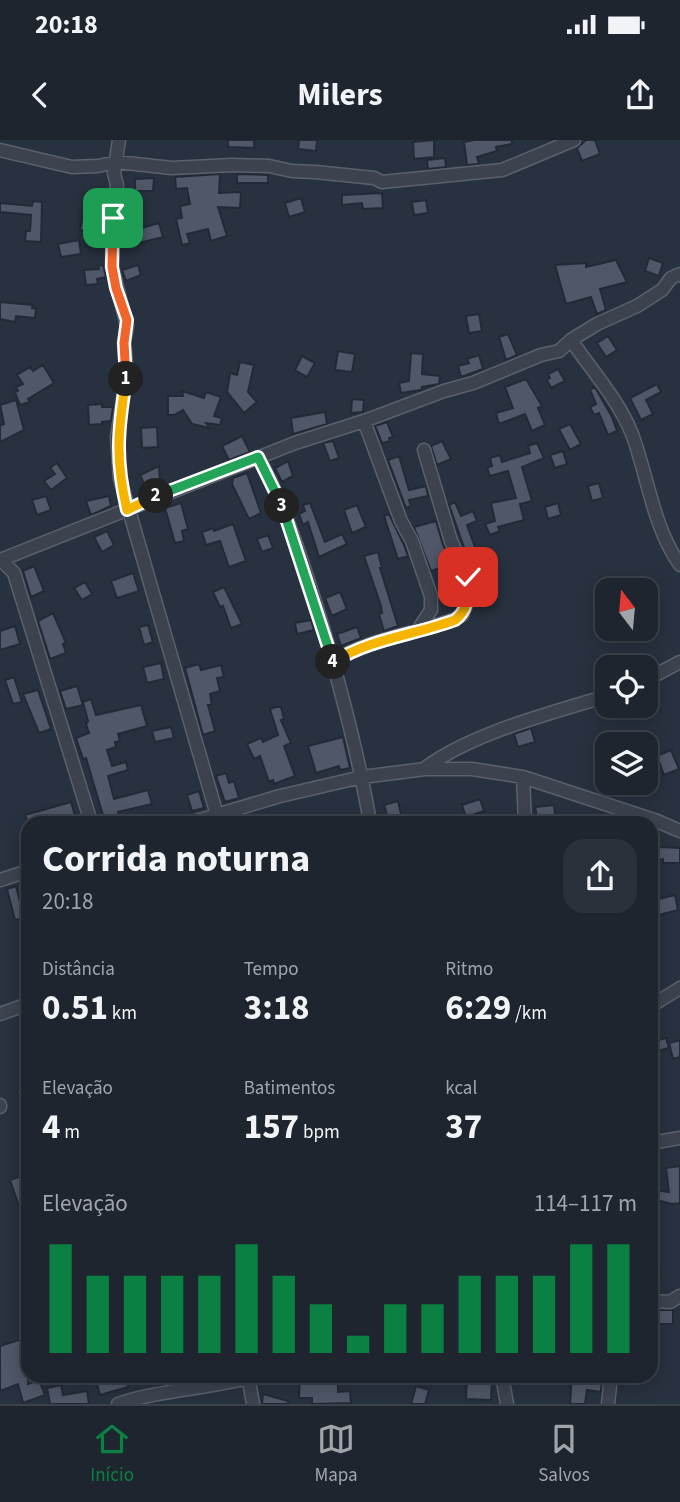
<!DOCTYPE html>
<html lang="pt">
<head>
<meta charset="utf-8">
<style>
  :root { --surface:#1e252f; --page:#2b313b; --text:#f1f3f6; --muted:#a1a5aa; --line:#3c424b; --accent:#0b8043 }
  body { margin:0; font-family:"Source Sans 3",sans-serif; background:var(--page); color:var(--text); height:100vh; display:flex; flex-direction:column; font-size:26px; white-space:nowrap }
  * { box-sizing:border-box; margin:0 }
  p { font-size:23px; color:var(--muted) }
  .icon { flex:none; width:38px; height:38px; fill:none; stroke:currentColor; stroke-width:2; stroke-linecap:round; stroke-linejoin:round }
  .map { position:relative; flex:1; overflow:hidden }
  .panel { position:absolute; left:21px; top:676px; width:637px; height:567px; display:flex; flex-direction:column; background:var(--surface); border-radius:21px; box-shadow:0 4px 18px #0003,0 0 0 2px var(--line) }
  .panel>* { flex:none }
  .needle { width:46px; rotate:344deg }
  .fabs { position:absolute; left:595px; top:438px; display:grid; gap:14px }
  .fabs a { display:grid; place-items:center; width:63px; height:63px; border-radius:14px; background:var(--surface); box-shadow:0 4px 18px #0003,0 0 0 2px var(--line); font-size:35px }
  .pin { position:absolute; display:grid; place-items:center; width:60px; height:60px; color:#fff; margin:-30px; border-radius:14px; box-shadow:0 4px 10px #0006 }
  .km { position:absolute; width:35px; height:35px; margin:-18px; border-radius:50%; background:#222; color:#fff; font-size:19px; line-height:35px; text-align:center }
  .round { display:grid; place-items:center; flex:none; width:74px; height:74px; border-radius:21px; background:var(--page) }
  .overview { display:flex; align-items:center; justify-content:space-between; height:119px; padding:0 21px }
  h1 { font-size:38px; font-weight:700; line-height:52px }
  .figures { display:grid; grid-template-columns:repeat(3,1fr); gap:10px; height:119px; padding:7px 21px }
  .figures div { display:grid; align-content:center }
  .figures b { font-size:35px; font-weight:700 }
  .figures small { font-size:19px; font-weight:400 }
  .figures p { font-size:19px }
  .chart { height:196px; padding:14px 21px }
  .chart p { display:flex; justify-content:space-between }
  .chart svg { width:100%; height:126px; margin-top:7px; stroke:var(--accent); stroke-width:6 }
  .status { display:flex; justify-content:space-between; align-items:center; height:49px; padding:0 35px; background:var(--surface); direction:ltr }
  .status svg { height:19px; fill:currentColor }
  header { display:flex; justify-content:space-between; align-items:center; height:91px; padding:0 21px; background:var(--surface); font-size:32px; font-weight:700 }
  .menu { display:flex; justify-content:space-around; align-items:center; height:98px; border-top:2px solid var(--line); background:var(--surface); font-size:19px; color:var(--muted) }
  .menu a { display:grid; justify-items:center; gap:4px }
  .menu .selected { color:var(--accent) }
  .map>svg:first-child { display:block }
</style>
</head>
<body>
<div class="status"><b>20:18</b><svg viewBox="0 0 49 12"><path d="M0 12V9h3v3zM5 12V6h3v6zM10 12V3h3v9zM15 12V0h3v12zM26 1h20v11H26zM47 4h2v5h-2z"/></svg></div>
<header><svg class="icon" aria-label="back" viewBox="0 0 24 24"><path d="M15 5l-7 7 7 7"/></svg>Milers<svg class="icon" aria-label="share" viewBox="0 0 24 24"><path d="M12 15V3M7 8l5-5 5 5M5 13v7h14v-7"/></svg></header>
<div class="map">
<svg width="680" height="1264" viewBox="0 0 680 1264">
  <rect width="100%" height="100%" fill="#28313f"/>
  <path fill="#4f5768" stroke="#232a37" stroke-width="2" d="M228,0H254V8L228,7Z
    M299,0H317L316,11L298,9Z
    M434,0V17L414,19L413,2Z
    M474,0H512V4L496,7L497,11L477,17L479,24L467,25L464,2Z
    M586,0H595L600,14L582,21L577,8Z
    M445,18L446,27L428,29L427,20Z
    M220,34L219,53L241,52L240,68L218,67L227,96L211,101L208,89L187,94L190,103L182,105L176,79L182,78L180,66L190,64L187,48L176,49L175,37Z
    M237,34L268,35V43H237Z
    M154,38L153,51H135V39Z
    M382,53L383,68L363,69L362,63L342,65V55Z
    M301,58L305,72L289,77L285,63Z
    M426,60L428,73L414,75L412,62Z
    M33,61L42,62L41,102L25,101L26,91H30L31,75L0,72V63L32,66Z
    M83,74L93,76L91,92L80,90Z
    M159,83L163,97L127,106L124,93Z
    M79,100L81,114L61,117L58,104Z
    M649,118L663,123L659,136L645,131Z
    M616,120L627,142L600,149L606,170L597,174L591,157L566,164L555,125L586,123V127Z
    M103,125L106,137L97,139L98,144L86,145L84,130L99,129L98,126Z
    M138,125L141,135L126,141L122,130Z
    M0,162L33,165L32,168L36,169L35,178L16,176L15,182L0,179Z
    M479,174L482,191L469,193L466,176Z
    M508,194L517,215L506,220L499,197Z
    M608,196L617,210L606,217L597,203Z
    M338,211L355,214L352,232L335,230Z
    M411,213L423,214L422,234L440,236L439,244L422,247L421,250L401,253L399,243L409,241Z
    M479,215L483,229L461,237L458,226L469,223L467,219Z
    M302,216L315,223L307,237L295,230Z
    M240,222L254,225L248,252L257,262L244,273L227,252L230,233L237,235Z
    M43,225L54,243L28,259L30,262L20,265L15,252L18,251L16,247L23,244L17,235L30,227L33,231Z
    M558,229L565,241L551,248L547,240L550,238L548,234Z
    M526,239L542,266L538,268L545,285L532,291L525,274L499,284L496,273L513,268L505,247Z
    M657,244L661,252L646,260L653,274L641,280L630,258Z
    M595,247L612,277L617,291L608,295L599,273L594,275L590,267L596,264L590,250Z
    M182,251L204,258L206,252L221,257L214,276L222,278L220,285L206,283L210,288L192,284L183,270L174,275H168V256H183Z
    M352,259L364,260L363,272L351,273Z
    M16,260L24,290L0,302V286L4,284L0,265Z
    M102,264V267H113L111,281L102,282V284L89,285L88,265Z
    M325,272L327,284L293,294L291,278Z
    M387,282L393,297L389,298L390,301L382,303L375,286Z
    M570,284L581,304L570,310L559,289Z
    M157,287L158,307L142,308L141,288Z
    M242,296L250,312L229,320L222,306Z
    M333,301L339,318L330,321L323,303Z
    M442,301L451,319L437,325L431,306Z
    M537,303L544,318L522,327L532,361L520,364L524,380L498,387L500,391L490,395L485,384L495,381L491,363L516,358L508,331L490,336L487,328L492,326L490,318L500,315L502,322L530,313L528,306Z
    M563,311L567,324L555,328L550,315Z
    M399,316L409,350L426,346L428,356L409,360L411,366L406,368L388,320Z
    M288,321L293,336L282,342L275,328Z
    M57,323L67,338L51,350L44,341L55,334L50,328Z
    M159,326L160,345L147,350L140,335Z
    M247,333L261,373L249,379L232,344L233,338Z
    M599,343L603,358L592,361L588,346Z
    M46,356L51,370L37,375L32,360Z
    M109,356L111,366L91,375L86,361Z
    M455,362L461,376L473,371L477,381L467,385L476,410L466,413L449,365Z
    M181,363L188,389L182,391L184,401L175,403L165,368Z
    M310,363L325,402L342,394L347,404L319,417L308,382L303,385L299,374L305,371L303,365Z
    M558,363L561,375L548,379L545,367Z
    M357,365L366,387L352,393L344,370Z
    M389,374L404,405L408,416L398,419L384,376Z
    M436,381L443,405L456,433L448,435L446,426L431,431L414,387Z
    M233,384L246,421L229,427L220,401L206,405L202,392L213,388L214,391Z
    M107,391L114,405L102,412L94,397Z
    M268,395L273,408L262,412L257,399Z
    M378,412L382,428H380L398,486L384,491L379,474L382,473L381,466L364,416Z
    M34,426L44,451L31,457L23,431Z
    M133,433L139,451L117,458L111,441Z
    M85,442L92,454L82,460L74,448Z
    M224,447L242,484L231,488L223,466L220,467L213,452Z
    M340,452L347,469L332,476L325,458Z
    M53,473L66,503L63,504L66,513L50,519L38,481Z
    M311,480L314,490L297,494L295,483Z
    M148,485L153,502L144,505L139,487Z
    M15,486L20,504L0,510V491Z
    M357,487L361,498L341,506L337,494Z
    M161,523L164,539L147,543L143,527Z
    M199,524L201,530L221,525L224,537L217,538L220,551L210,554L212,565H208L215,591L203,595L185,528Z
    M14,537L22,562L13,564L5,540Z
    M77,546L83,565L66,569L60,551Z
    M38,550L51,589L39,593L23,554Z
    M91,559L96,575L141,565L147,586L118,594L120,601L115,602L116,607L107,610L112,626L126,622L128,630L108,636L114,659L148,650L152,664L118,672L121,682H105L86,618L83,619L76,598L89,593L86,584L88,581L83,562Z
    M276,567H281L284,579L281,580L291,603L284,606L295,636L274,644L273,640L269,642L260,616L254,619L247,604L261,598L263,602L278,595L270,569Z
    M171,587L174,598L155,602L152,591Z
    M531,588L535,602L518,607L514,594Z
    M343,597L350,628L340,630L339,626L316,633L308,606Z
    M671,610L679,629L664,635L657,616Z
    M226,633L229,643L234,641L239,658L225,662L216,636Z
    M199,651L204,668L192,671L187,655Z
    M480,659L484,671L466,677L462,665Z
    M398,661L402,678L389,681L384,665Z
    M71,662L77,682H28L25,675Z
    M554,665L556,680L538,682L535,667Z
    M661,707L680,708V723H663V719L651,722V710Z
    M16,746L24,778L15,780L7,749Z
    M675,755L678,770L651,777V761Z
    M666,898L669,908L653,912L651,902Z
    M680,900V917L673,919L669,903Z
    M28,946V978L26,979L17,950Z
    M680,1026V1063L672,1064L652,1059L654,1050L669,1052L666,1028Z
    M24,1035L28,1046V1085L26,1086L10,1040Z
    M651,1106H655L661,1136L651,1138Z
    M659,1170H673V1184H659Z
    M28,1197V1244L39,1240L45,1255L23,1263L18,1244L0,1251V1206Z
    M95,1236H125L128,1247L100,1255Z
    M300,1236H310V1242H328V1239H338V1252L350,1251L351,1263L312,1264V1258H299Z
    M572,1236H602L601,1252L587,1250L585,1264H570Z
    M467,1237L492,1238L491,1260L466,1259Z
    M61,1245L63,1255L87,1251L89,1264H50L47,1248Z
    M416,1246L429,1250L425,1264H411Z
    M263,1254L288,1261V1264H262Z"/>
  <g fill="none" stroke-linecap="round" stroke-linejoin="round">
    <defs>
      <path id="street" d="M119,0L114,33L117,45L113,78L112,127L127,186L124,203L127,234L117,297L120,339L219,682
        M0,10L72,27L98,26L117,22L172,28L232,25L269,26L292,31L315,32L374,38L382,42L502,30L574,0
        M571,200C592,231 618,259 632,294C648,337 653,387 680,425
        M364,281L401,381L412,401L431,456V470L418,490
        M258,317C286,368 303,423 320,478C340,545 358,613 370,682
        M0,419L14,433L91,682
        M0,420L295,303L364,281L444,251L473,243L541,215L559,211L571,200L597,184L637,166L662,150L671,138L680,134
        M333,522C370,498 414,495 455,479L462,475L467,463L468,437L451,401L424,310
        M646,540L680,522
        M425,628C472,593 551,573 607,556
        M523,637L525,682
        M193,682L280,656L362,637L425,629H472L523,637L657,681L680,691
        M0,740L28,731
        M651,866L680,848
        M0,874L28,864
        M0,965V967
        M651,1003L680,998
        M651,1161L670,1162L680,1156
        M248,1236L253,1264
        M502,1236L507,1264
        M118,1264C160,1250 205,1249 248,1238
        M608,1264L611,1236"/>
    </defs>
    <use href="#street" stroke="#5a616d" stroke-width="15"/>
    <use href="#street" stroke="#3c434f" stroke-width="12"/>
  </g>
  <g fill="none" stroke-linecap="round" stroke-linejoin="round">
    <defs>
      <path id="split-1" d="M113,78L112,127L116,148L127,180L124,203L126,239"/>
      <path id="split-2" d="M126,239C118,290 115,319 127,370L156,356"/>
      <path id="split-3" d="M156,356L258,317L282,366"/>
      <path id="split-4" d="M282,366L333,522"/>
      <path id="split-5" d="M333,522C370,499 414,495 455,480C470,469 467,453 468,437"/>
    </defs>
    <use href="#split-1" stroke="#fff" stroke-width="14"/>
    <use href="#split-2" stroke="#fff" stroke-width="14"/>
    <use href="#split-3" stroke="#fff" stroke-width="14"/>
    <use href="#split-4" stroke="#fff" stroke-width="14"/>
    <use href="#split-5" stroke="#fff" stroke-width="14"/>
    <use href="#split-1" stroke="#f0652b" stroke-width="9"/>
    <use href="#split-2" stroke="#f5b400" stroke-width="9"/>
    <use href="#split-3" stroke="#22a559" stroke-width="9"/>
    <use href="#split-4" stroke="#22a559" stroke-width="9"/>
    <use href="#split-5" stroke="#f5b400" stroke-width="9"/>
  </g>
</svg>
<div class="fabs">
<a><svg class="needle" viewBox="-14 -14 28 28"><path d="M0-13l5 13h-10z" fill="#e53935"/><path d="M0 13l5-13h-10z" fill="#a1a5aa"/></svg></a>
<a><svg class="icon" aria-label="locate" viewBox="0 0 24 24"><circle cx="12" cy="12" r="6"/><path d="M12 2v4M12 18v4M2 12h4M18 12h4"/></svg></a>
<a><svg class="icon" aria-label="layers" viewBox="0 0 24 24"><path d="M12 4l9 5-9 5-9-5zM3 14l9 5 9-5"/></svg></a>
</div>
<div class="pin" style="left:113px;top:78px;background:#1e9e55"><svg class="icon" aria-label="arrive" viewBox="0 0 24 24"><path d="M6 21V4h12l-3 4 3 4H6"/></svg></div>
<div class="pin" style="left:468px;top:437px;background:#d93025"><svg class="icon" aria-label="check" viewBox="0 0 24 24"><path d="M5 12l5 5 9-10"/></svg></div>
<b class="km" style="left:126px;top:239px">1</b>
<b class="km" style="left:156px;top:356px">2</b>
<b class="km" style="left:282px;top:366px">3</b>
<b class="km" style="left:333px;top:522px">4</b>
<section class="panel">
<div class="overview"><div><h1>Corrida noturna</h1><p>20:18</p></div><a class="round"><svg class="icon" aria-label="share" viewBox="0 0 24 24"><path d="M12 15V3M7 8l5-5 5 5M5 13v7h14v-7"/></svg></a></div>
<div class="figures">
<div><p>Distância</p><b>0.51<small> km</small></b></div>
<div><p>Tempo</p><b>3:18</b></div>
<div><p>Ritmo</p><b>6:29<small> /km</small></b></div>
</div>
<div class="figures">
<div><p>Elevação</p><b>4<small> m</small></b></div>
<div><p>Batimentos</p><b>157<small> bpm</small></b></div>
<div><p>kcal</p><b>37</b></div>
</div>
<div class="chart"><p><span>Elevação</span>114–117 m</p>
<svg viewBox="0 0 160 44" preserveAspectRatio="none"><path d="M5 44V6M15 44V17M25 44V17M35 44V17M45 44V17M55 44V6M65 44V17M75 44V27M85 44V38M95 44V27M105 44V27M115 44V17M125 44V17M135 44V17M145 44V6M155 44V6"/></svg>
</div>
</section>
</div>
<nav class="menu">
<a class="selected"><svg class="icon" aria-label="home" viewBox="0 0 24 24"><path d="M3 11l9-7 9 7M6 9v11h12V9"/></svg>Início</a>
<a><svg class="icon" aria-label="map" viewBox="0 0 24 24"><path d="M3 6l6-2 6 2 6-2v14l-6 2-6-2-6 2zM9 4v14M15 6v14"/></svg>Mapa</a>
<a><svg class="icon" aria-label="saved" viewBox="0 0 24 24"><path d="M7 4h10v16l-5-4-5 4z"/></svg>Salvos</a>
</nav>
</body>
</html>
